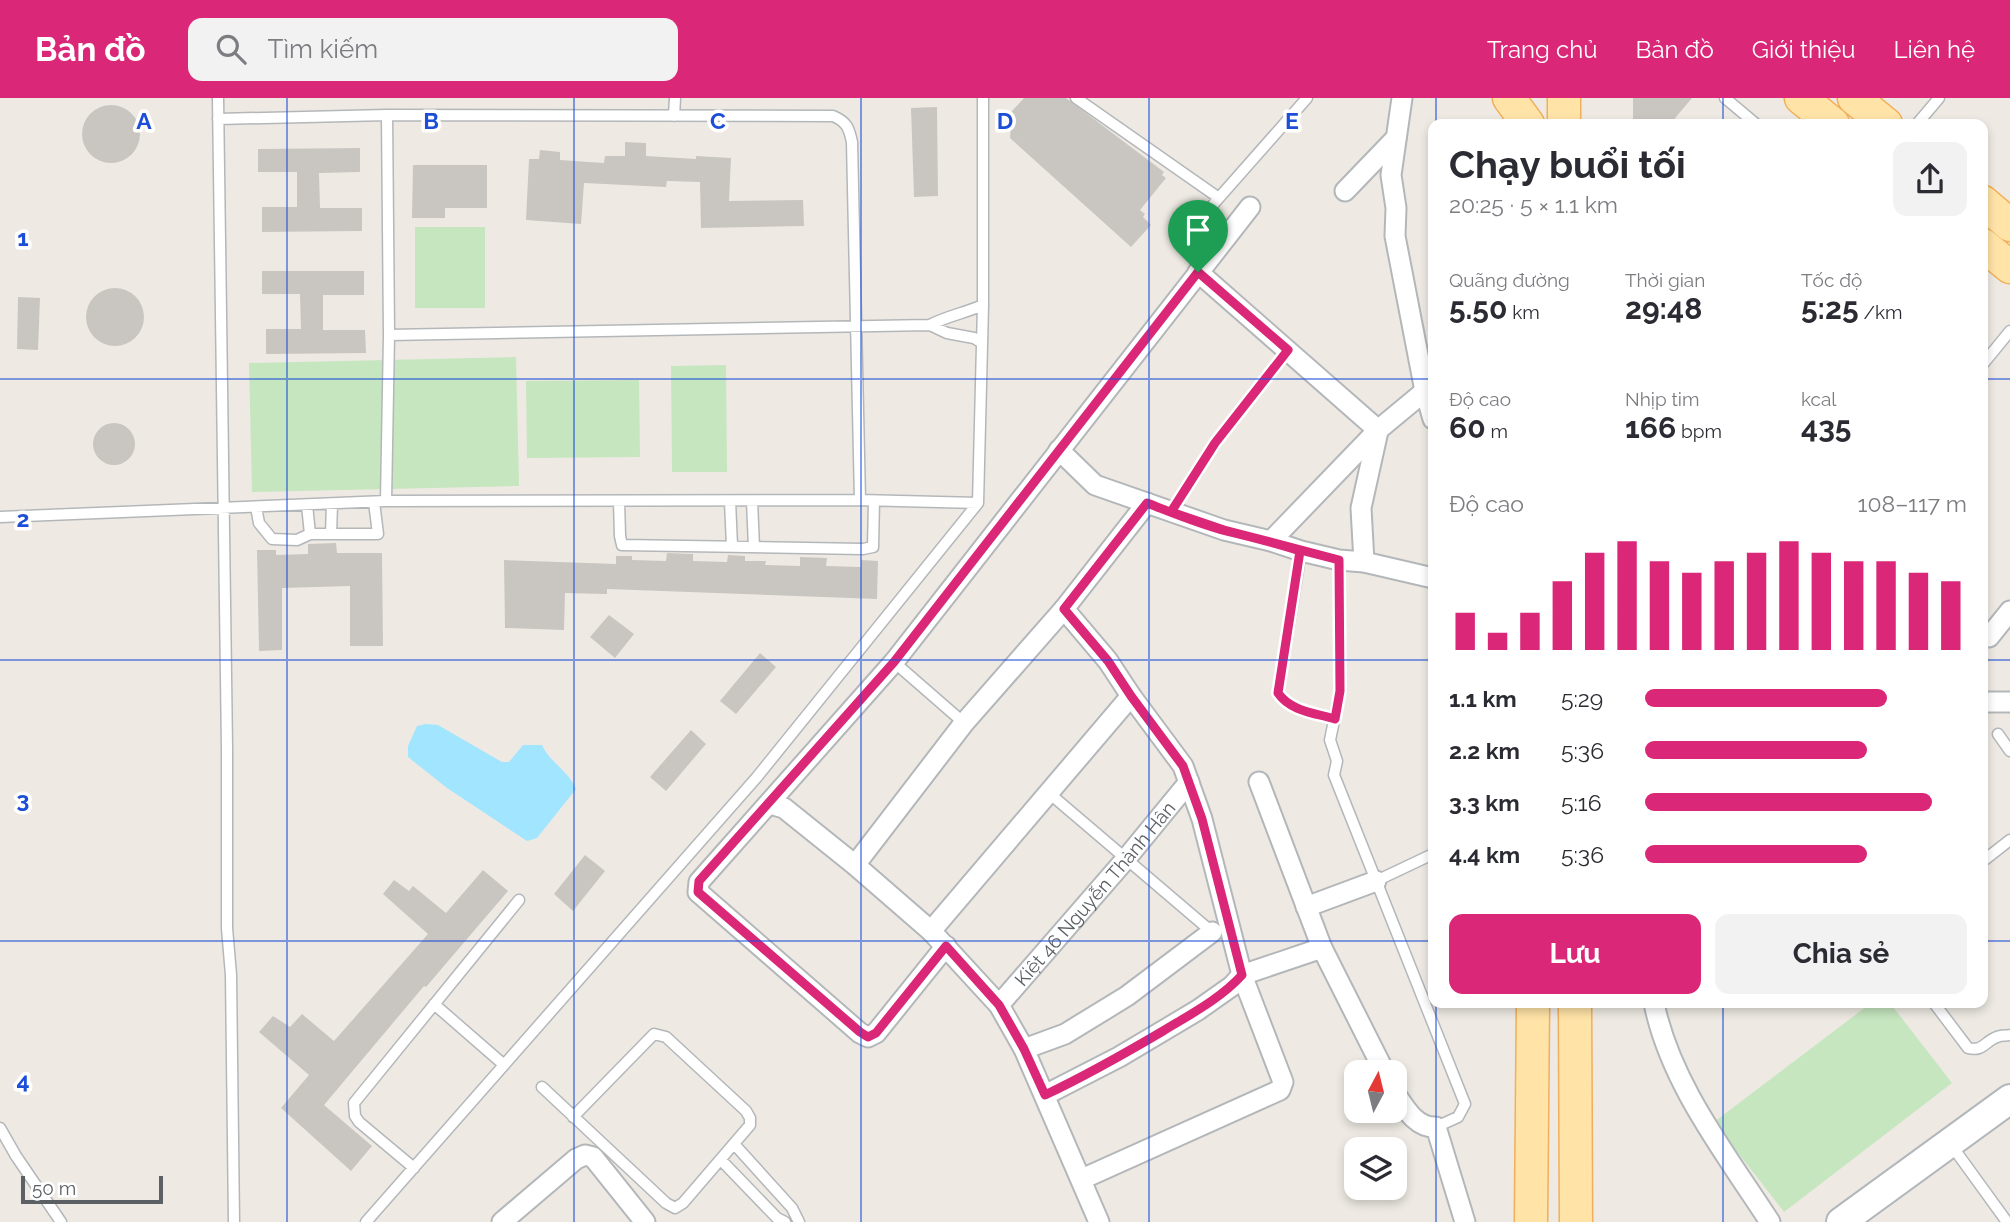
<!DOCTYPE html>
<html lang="vi">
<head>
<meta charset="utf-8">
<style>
  :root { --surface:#fff; --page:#f2f2f3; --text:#2b2b33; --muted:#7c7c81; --accent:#db2777 }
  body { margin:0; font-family:Raleway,sans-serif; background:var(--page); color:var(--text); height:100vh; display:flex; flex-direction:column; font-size:26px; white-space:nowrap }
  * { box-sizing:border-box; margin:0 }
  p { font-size:23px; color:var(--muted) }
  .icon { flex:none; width:38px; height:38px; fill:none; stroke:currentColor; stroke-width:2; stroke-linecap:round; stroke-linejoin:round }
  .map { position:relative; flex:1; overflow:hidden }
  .panel { position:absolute; left:1428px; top:21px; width:560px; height:889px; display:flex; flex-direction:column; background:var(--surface); border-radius:14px; box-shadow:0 4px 10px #0003 }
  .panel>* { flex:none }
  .needle { width:46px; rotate:7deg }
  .tools { position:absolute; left:1344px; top:962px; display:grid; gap:14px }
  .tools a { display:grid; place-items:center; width:63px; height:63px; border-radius:14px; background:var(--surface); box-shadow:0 4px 10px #0003; font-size:35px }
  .scale { position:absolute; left:21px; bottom:18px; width:142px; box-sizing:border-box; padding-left:7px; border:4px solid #5b6064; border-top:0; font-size:19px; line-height:24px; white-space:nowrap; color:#5b6064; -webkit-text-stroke:5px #fff; paint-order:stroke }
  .pin { position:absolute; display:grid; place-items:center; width:60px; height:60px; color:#fff; margin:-72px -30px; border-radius:50% 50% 50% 0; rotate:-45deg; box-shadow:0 0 7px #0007 }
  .pin .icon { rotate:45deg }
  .round { display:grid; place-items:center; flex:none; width:74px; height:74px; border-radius:14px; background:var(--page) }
  .overview { display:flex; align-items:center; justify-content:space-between; height:119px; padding:0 21px }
  h1 { font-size:38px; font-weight:700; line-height:52px }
  .figures { display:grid; grid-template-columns:repeat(3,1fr); gap:10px; height:119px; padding:7px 21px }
  .figures div { display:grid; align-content:center }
  .figures b { font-size:30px; font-weight:700 }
  .figures small { font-size:19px; font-weight:400 }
  .figures p { font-size:19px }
  .chart { height:196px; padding:14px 21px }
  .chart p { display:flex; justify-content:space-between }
  .chart svg { width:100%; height:126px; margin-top:7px; stroke:var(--accent); stroke-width:6 }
  .primary-button { display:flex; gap:14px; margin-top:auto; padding:14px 21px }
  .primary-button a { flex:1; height:80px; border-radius:14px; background:var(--accent); color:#fff; font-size:28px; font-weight:700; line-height:80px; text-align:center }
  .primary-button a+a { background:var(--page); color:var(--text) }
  ul { padding:0 21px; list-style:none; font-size:23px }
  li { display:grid; grid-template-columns:112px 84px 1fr; align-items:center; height:52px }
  li i { height:18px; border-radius:9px; background:var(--accent) }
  header { display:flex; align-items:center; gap:42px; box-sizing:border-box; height:98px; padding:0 35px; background:var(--accent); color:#fff }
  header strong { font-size:33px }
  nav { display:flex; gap:38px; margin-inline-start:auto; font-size:24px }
  .search { width:490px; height:63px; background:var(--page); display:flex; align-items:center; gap:18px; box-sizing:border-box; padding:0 24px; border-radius:14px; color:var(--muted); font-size:26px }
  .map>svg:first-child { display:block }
</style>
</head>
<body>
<header>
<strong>Bản đồ</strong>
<div class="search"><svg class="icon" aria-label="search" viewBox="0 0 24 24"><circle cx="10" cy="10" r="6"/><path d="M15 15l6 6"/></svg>Tìm kiếm</div>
<nav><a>Trang chủ</a><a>Bản đồ</a><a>Giới thiệu</a><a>Liên hệ</a></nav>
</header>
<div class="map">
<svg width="2010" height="1124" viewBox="0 0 2010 1124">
  <rect width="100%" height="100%" fill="#eeeae3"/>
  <path fill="#c5e6bf" d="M415,129H485V210H415Z
    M516,259L519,388L252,394L249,265Z
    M726,267L727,374H672L671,268Z
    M639,282L640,359L527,360L526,283Z
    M1871,905H1890L1952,985L1784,1114L1714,1024Z"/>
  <path fill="#a2e5ff" d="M426,626L438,627L502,664H509L523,647H542C550,665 569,673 576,691L537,740L527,743L447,690L408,659V648L417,628Z"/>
  <path fill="#c9c5c0" d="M1024,0H1066L1164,74L1162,77L1166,80L1140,112L1145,116L1143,119L1151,127L1131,149L1010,40L1012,13Z
    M1633,0H1692L1670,26H1633Z
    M82 36a29 29 0 1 1 58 0a29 29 0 1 1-58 0Z
    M937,9L938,98L914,99L911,10Z
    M625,44L646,45V58L696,61V58L731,60L729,103L803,102L804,128L701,130L700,84L667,83L666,89L584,85L581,126L526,122L529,61H539L540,52L560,54V62L604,65L605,58H625Z
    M360,50V74L319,75L320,110H362V133L262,134V109H297V74H258V51Z
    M413,67H487V110H445V120H412Z
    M262,173H364V197H323V232H365L366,255L266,256V231H301L300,196H262Z
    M86 219a29 29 0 1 1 58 0a29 29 0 1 1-58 0Z
    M18,199L40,200L38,252L17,251Z
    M93 346a21 21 0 1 1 42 0a21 21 0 1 1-42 0Z
    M336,445L337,455H382L383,548H350V488L282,490V552L259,553L257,452H276V457L308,456V446Z
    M667,455L693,456V463L727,464L728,457L745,458V463H766L765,467L800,468V459L827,460L826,468L861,469V462L878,463L877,501L607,491V496L565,495L564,532L505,530L504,462L616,466V458H632V462L666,463Z
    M609,517L634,536L615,560L590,539Z
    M760,555L776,569L736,616L720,603Z
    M691,632L706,646L666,693L650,679Z
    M585,757L605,773L573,813L554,796Z
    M483,772L508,793L426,889L424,888L324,1007L372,1048L351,1073L281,1010L309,977L259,934L273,918L290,929L302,916L334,943L428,836L383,796L394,782L409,793L413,788L446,815Z"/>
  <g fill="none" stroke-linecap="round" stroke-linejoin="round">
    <defs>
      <path id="service" d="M218,0L227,650V830L231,877L234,1124
        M1076,0L1219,100
        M1725,0L1756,26
        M674,18L675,0
        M218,21L387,17L833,18C847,24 849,30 852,44L860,402
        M1917,26L1939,0
        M1195,127L1307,0
        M930,227C947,218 965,215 983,207
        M389,237L930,227L947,235L974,240L982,245
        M1983,266L2010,233
        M386,403L389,237L387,17
        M619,403L620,438L622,447L863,451L873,449L874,403
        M730,403L732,448
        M752,403L754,449
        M307,407L310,436
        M256,409L259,425L272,441L297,442L310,436H378L374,404
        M1171,414L1215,345L1288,252
        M0,419L386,403L860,402L978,405
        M331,436L332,406
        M1301,453L1278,595C1290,613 1315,615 1335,621
        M1339,462L1340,593L1330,642L1337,663L1334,677L1465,1006L1458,1019L1436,1029
        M894,564L964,625
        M1998,636L2010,653
        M1049,695L1212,834
        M1983,763L2010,742
        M1376,783L1433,756
        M1934,905L1968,950C1983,954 1985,943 1997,939C2001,937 2006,938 2010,937
        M434,906L503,966
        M542,989L666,1105L675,1110L683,1105L750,1027V1020L746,1013L666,939L654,936L573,1019
        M0,1030L16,1058L61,1124
        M735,1047L792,1110L799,1124
        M1952,1048L2007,1124
        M721,1062L777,1120L785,1124
        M414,1070L359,1024L355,1018L354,1005L519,802
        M366,1124L757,679L978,405L983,207V0"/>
      <g id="minor">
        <path d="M1402,0L1391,77L1396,110L1395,138L1425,293L1433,321"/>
        <path d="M1345,93L1396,40"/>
        <path d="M1198,174L1378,332"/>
        <path d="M1059,352L1095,387L1224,432L1271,443L1301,453L1339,462L1364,464L1433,480"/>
        <path d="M1271,443L1378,332L1425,293"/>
        <path d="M1364,464L1361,410L1378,333"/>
        <path d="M1064,511L1108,563L1131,598L1183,668L1202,721L1242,877L1283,984L1280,992L1082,1081"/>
        <path d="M1989,539L2010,513"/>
        <path d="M1983,604H2010"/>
        <path d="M1259,684L1322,850L1385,975"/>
        <path d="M770,706L784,710L855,767L931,833L999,907L1024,951L1099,1124"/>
        <path d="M855,767L964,625L1064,511L1147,405"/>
        <path d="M1306,809L1376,783"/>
        <path d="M931,833L1131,598"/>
        <path d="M946,848L876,935L868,939L860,935L698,794L699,784L894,564L1250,109"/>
        <path d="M1654,905C1670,985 1726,1056 1770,1124"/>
        <path id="s1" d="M999,907L1125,762L1189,684"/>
        <path d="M1024,951L1065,936L1127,898L1212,834"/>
        <path d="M1395,995C1405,1010 1416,1030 1436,1029L1465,1124"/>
        <path d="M1045,997L1119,959L1198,912L1232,888L1242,877L1322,850"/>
        <path d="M502,1124L576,1061L585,1057L593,1059L645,1124"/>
      </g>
      <path id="secondary" d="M1841,1124L2010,1001"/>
      <path id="primary" d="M1509,0L1528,26
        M1801,0L1833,26
        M1854,0L1886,26
        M1564,26V0
        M1983,104L2010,127
        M1983,147L2010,169
        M1575,905L1576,1124
        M1531,1124L1533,905"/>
    </defs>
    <use href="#service" stroke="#b4b7ba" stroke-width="13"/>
    <use href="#minor" stroke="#b4b7ba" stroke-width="23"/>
    <use href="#secondary" stroke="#b2b7bb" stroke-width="32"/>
    <use href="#primary" stroke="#f1af59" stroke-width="35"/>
    <use href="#service" stroke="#fff" stroke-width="10"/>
    <use href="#minor" stroke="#fff" stroke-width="19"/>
    <use href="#secondary" stroke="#fff" stroke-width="28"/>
    <use href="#primary" stroke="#ffe3a7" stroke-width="32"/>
  </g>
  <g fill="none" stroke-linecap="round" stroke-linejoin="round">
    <defs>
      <path id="route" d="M1198,174L894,564L699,783L698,794L860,934L868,939L876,935L946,848L999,907L1024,951L1045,997C1085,978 1124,956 1163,933C1191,916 1220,901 1242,877L1202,721L1183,668L1131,598L1108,563L1064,511L1147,405C1173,415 1199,426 1226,433C1251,439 1276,445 1300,453L1278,595C1290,613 1315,615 1335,621L1340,593L1339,462L1224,432L1171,414L1215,345L1288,252L1198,174"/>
    </defs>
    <use href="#route" stroke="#fff" stroke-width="14"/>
    <use href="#route" stroke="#db2777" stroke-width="9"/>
  </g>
  <path fill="none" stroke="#1d4ed8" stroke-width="2" stroke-opacity="0.55" d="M287,0V1124M574,0V1124M861,0V1124M1149,0V1124M1436,0V26M1723,0V26M0,281H1433M1983,281H2010M0,562H1433M1983,562H2010M0,843H1433M1983,843H2010M1436,905V1124M1723,905V1124"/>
  <g text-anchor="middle" stroke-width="7" stroke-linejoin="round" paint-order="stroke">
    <g font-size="19" fill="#5b6064" stroke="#fff">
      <text dy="7" stroke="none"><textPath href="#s1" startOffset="147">Kiệt 46 Nguyễn Thành Hân</textPath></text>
    </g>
  </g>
  <g font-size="23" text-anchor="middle" font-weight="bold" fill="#1d4ed8" stroke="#fff" stroke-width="7" stroke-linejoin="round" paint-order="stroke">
    <text x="144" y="31">A</text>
    <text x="431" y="31">B</text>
    <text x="718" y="31">C</text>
    <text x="1005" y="31">D</text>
    <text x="1292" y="31">E</text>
    <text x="23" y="148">1</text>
    <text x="23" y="429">2</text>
    <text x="23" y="710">3</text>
    <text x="23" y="991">4</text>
  </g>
</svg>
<div class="tools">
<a><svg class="needle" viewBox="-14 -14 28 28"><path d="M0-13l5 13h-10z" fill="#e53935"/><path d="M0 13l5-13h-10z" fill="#7c7c81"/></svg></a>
<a><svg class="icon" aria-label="layers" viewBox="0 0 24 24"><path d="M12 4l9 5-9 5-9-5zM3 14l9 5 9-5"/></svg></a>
</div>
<div class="scale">50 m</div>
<div class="pin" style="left:1198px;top:174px;background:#1e9e55"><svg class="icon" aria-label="arrive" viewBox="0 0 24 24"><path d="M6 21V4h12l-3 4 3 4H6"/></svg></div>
<section class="panel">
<div class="overview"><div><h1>Chạy buổi tối</h1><p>20:25 · 5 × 1.1 km</p></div><a class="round"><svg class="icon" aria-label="share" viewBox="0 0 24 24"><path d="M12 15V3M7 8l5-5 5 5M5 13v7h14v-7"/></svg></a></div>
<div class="figures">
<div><p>Quãng đường</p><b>5.50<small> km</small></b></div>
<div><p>Thời gian</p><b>29:48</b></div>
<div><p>Tốc độ</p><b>5:25<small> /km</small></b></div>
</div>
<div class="figures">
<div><p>Độ cao</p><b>60<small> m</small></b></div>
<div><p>Nhịp tim</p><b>166<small> bpm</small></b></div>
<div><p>kcal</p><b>435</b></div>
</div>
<div class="chart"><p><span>Độ cao</span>108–117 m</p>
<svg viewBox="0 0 160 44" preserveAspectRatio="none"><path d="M5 44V31M15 44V38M25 44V31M35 44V20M45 44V10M55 44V6M65 44V13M75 44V17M85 44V13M95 44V10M105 44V6M115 44V10M125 44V13M135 44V13M145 44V17M155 44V20"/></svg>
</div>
<ul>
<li><b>1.1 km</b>5:29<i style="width:75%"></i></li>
<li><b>2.2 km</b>5:36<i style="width:69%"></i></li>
<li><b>3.3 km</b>5:16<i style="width:89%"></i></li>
<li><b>4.4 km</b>5:36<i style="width:69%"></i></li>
</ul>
<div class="primary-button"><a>Lưu</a><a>Chia sẻ</a></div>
</section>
</div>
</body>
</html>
